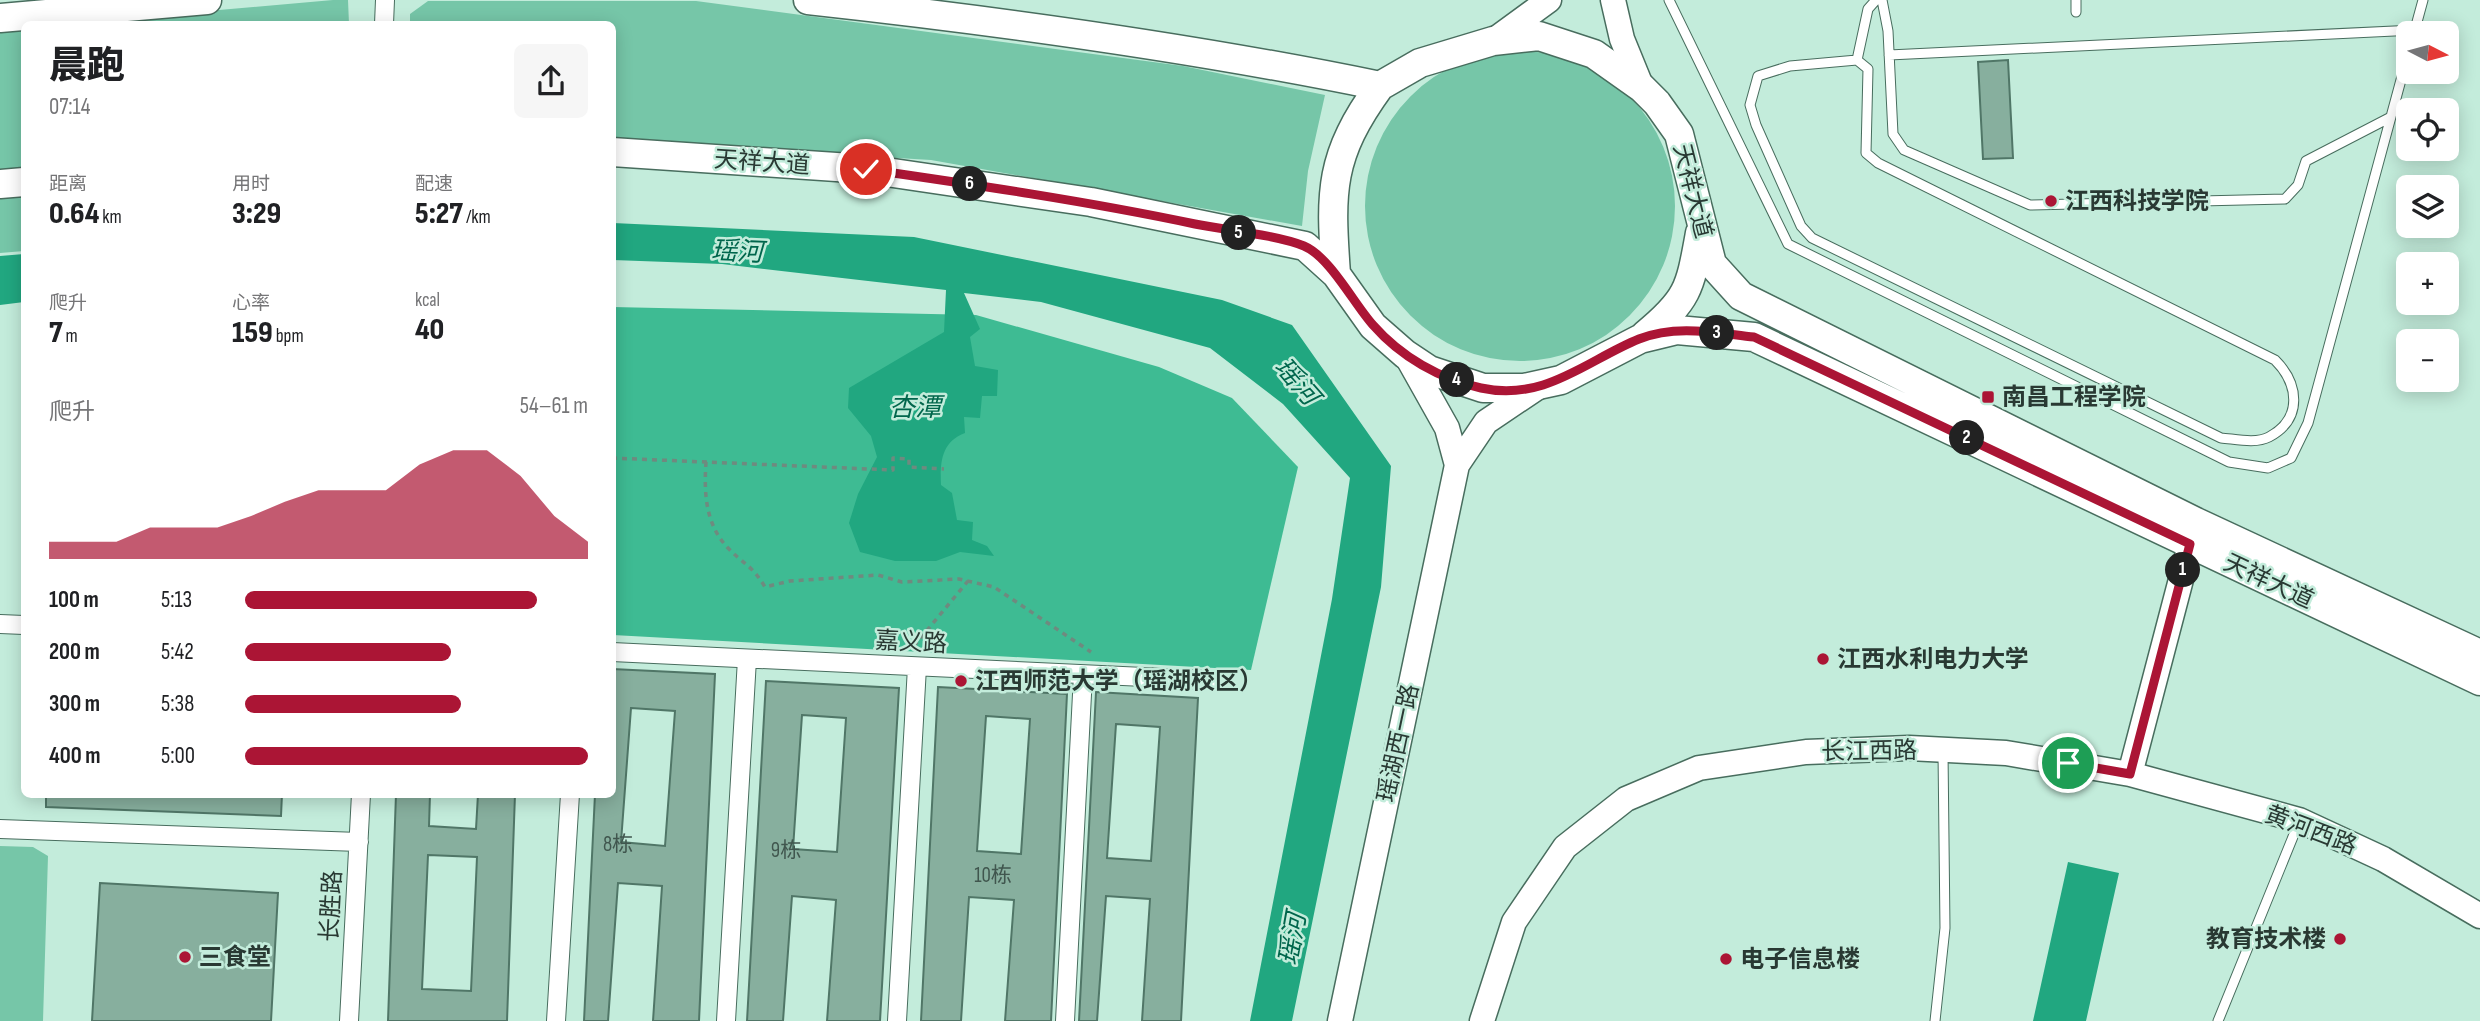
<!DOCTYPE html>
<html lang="zh">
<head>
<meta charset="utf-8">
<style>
  :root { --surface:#fff; --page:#f6f6f6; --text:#202124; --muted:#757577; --accent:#ab1535 }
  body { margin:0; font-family:"Sofia Sans Condensed","Noto Sans SC",sans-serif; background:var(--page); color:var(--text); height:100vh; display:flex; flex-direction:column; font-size:26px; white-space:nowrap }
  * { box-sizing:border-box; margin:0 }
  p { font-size:23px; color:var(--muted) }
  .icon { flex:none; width:38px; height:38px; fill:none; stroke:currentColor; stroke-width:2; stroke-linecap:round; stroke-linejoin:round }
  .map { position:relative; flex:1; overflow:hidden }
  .details { position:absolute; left:21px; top:21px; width:595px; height:777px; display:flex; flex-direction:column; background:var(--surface); border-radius:10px; box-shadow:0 4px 18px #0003 }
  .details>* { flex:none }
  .needle { width:46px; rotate:96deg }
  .buttons { position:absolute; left:2396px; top:21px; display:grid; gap:14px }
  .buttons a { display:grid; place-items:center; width:63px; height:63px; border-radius:10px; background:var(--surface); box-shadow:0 4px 18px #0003; font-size:35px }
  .pin { position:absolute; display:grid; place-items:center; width:60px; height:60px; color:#fff; margin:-30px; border:4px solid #fff; border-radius:50%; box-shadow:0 2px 7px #0007 }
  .km { position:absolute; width:35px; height:35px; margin:-18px; border-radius:50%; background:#222; color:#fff; font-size:19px; line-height:35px; text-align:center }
  .round { display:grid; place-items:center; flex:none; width:74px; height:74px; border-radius:10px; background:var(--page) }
  .summary { display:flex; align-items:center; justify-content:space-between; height:119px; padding:0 28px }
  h1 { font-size:38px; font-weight:800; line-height:52px }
  .figures { display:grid; grid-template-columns:repeat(3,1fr); gap:10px; height:119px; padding:7px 28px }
  .figures div { display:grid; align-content:center }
  .figures b { font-size:30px; font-weight:800 }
  .figures small { font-size:19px; font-weight:400 }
  .figures p { font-size:19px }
  .chart { height:196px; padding:14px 28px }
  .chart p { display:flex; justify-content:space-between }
  .chart svg { width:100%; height:126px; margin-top:7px; fill:var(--accent); opacity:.7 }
  ul { padding:0 28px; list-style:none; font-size:23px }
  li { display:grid; grid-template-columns:112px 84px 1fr; align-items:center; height:52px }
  li i { height:18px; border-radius:9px; background:var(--accent) }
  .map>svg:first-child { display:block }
</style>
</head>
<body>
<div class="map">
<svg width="2480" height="1021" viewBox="0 0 2480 1021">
  <rect width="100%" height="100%" fill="#c3ecdb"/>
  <path fill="#76c6a8" d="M333,0H348L349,24H61Z
    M428,1H696L1183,66L1325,95L1308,171L1302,226L931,160L613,141L612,24H410V14Z
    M24,28V171L0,173V30Z
    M1365 206a155 155 0 1 1 310 0a155 155 0 1 1-310 0Z
    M24,196V251L0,253V198Z
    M0,846L33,847L48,856L43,1021H0Z"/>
  <path fill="#3ebb93" d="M612,307L976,315L1159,367L1232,398L1298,467L1251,670L613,635Z"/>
  <path fill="#21a780" d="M613,223L914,237L1222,300L1292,325L1391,466L1381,587L1292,1021H1250L1332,599L1350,478L1283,404L1210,348L1041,302L964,293L980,329L970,337L975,366L998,370L997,396H982L980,418L964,417L965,433C941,442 940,463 941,485L952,493L957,520L973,522L972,540L987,546L994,556L960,552L936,561H895L860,552L849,523L858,494L877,457L871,436L848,408L849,388L944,332L946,290L722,264L613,260Z
    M24,254V302L0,305V256Z
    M2068,862L2119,873L2086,1021H2033Z"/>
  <path fill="#87af9e" stroke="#507667" stroke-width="2" fill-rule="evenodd" d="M2008,60L2013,158L1983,159L1978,62Z
    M612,669L715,674L699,1021H653L662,886L618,883L608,1021H584L595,794H612ZM631,708L675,711L665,846L621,842Z
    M766,681L899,688L880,1021H827L836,900L792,896L783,1021H747ZM802,715L846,718L837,852L793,849Z
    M938,687L1067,694L1051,1021H1005L1014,900L969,897L961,1021H921ZM986,716L1030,719L1021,854L977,851Z
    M1096,692L1198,698L1181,1021H1142L1150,899L1106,896L1097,1021H1079ZM1116,724L1160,727L1151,861L1107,858Z
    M46,794H282L281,816L46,807Z
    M396,794H430L429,826L476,829L478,794H515L507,1021H388ZM428,855L477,857L471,991L422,989Z
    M100,883L278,893L271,1021H92Z"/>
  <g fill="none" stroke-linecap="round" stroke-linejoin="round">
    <defs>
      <path id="lane" d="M1669,0L1788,244L2229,462L2268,468L2291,458L2308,423L2408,54
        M1882,0L1888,31L1893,134L1904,150L2030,205L2285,199L2298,185L2306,161L2391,117
        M2076,0V12
        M2414,33L2423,0
        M1889,55L2415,30
        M1857,60L1868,69L1866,153L1878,163L2275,360C2298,383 2304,418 2269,437C2256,444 2235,439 2221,438L1812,238L1801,226L1756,125L1750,105L1758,76L1790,66Z
        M1857,60L1868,9L1876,0
        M1935,1021L1945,928L1943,752
        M2218,1021L2299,822"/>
      <path id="street" d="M384,24L385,0
        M0,624L24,625
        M612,652L1208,680
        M0,829L359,842
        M349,1021L361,794
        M556,1021L570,794
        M726,1021L747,659
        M897,1021L917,667
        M1065,1021L1083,675"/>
      <path id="secondary" d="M1613,0L1622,39L1642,88
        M1493,41L1549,0
        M1406,355L1447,428L1457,465L1486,422L1544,383
        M2130,774L2299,820L2383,859L2480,916
        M1340,1021L1457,465
        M1482,1021L1514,922L1565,847L1626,799L1699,768L1806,752L1909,748L2006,753L2130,774L2195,526"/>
      <path id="primary" d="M808,0C1000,21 1191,47 1380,86L1420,63L1493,41L1539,36L1594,54L1642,88L1657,103L1679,134L1712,264L1741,296L2196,522L2480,654
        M0,18L207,0
        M612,152L866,169L1091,202L1305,246L1336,274L1373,326L1405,354L1429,370L1483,388H1524L1561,380L1640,339L1677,330L1754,337L2480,681
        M0,184L24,182
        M1336,274C1330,191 1329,156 1380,86
        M1645,335C1689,299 1690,288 1700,233"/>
    </defs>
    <use href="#lane" stroke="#486d5e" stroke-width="11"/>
    <use href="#street" stroke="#486d5e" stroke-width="20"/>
    <use href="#secondary" stroke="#486d5e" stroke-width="27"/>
    <use href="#primary" stroke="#486d5e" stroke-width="31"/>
    <path stroke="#6f8a7f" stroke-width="3.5" stroke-dasharray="5 5" stroke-linecap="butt" d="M612,458L893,470V458L909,459V467L944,469
      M706,462C704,492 705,523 727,547C743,564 751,564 765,587L790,581L878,575L902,582L959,579L994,587L1091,652
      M914,646L968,581"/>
    <use href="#lane" stroke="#fff" stroke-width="9"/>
    <use href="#street" stroke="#fff" stroke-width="18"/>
    <use href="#secondary" stroke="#fff" stroke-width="24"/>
    <use href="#primary" stroke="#fff" stroke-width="28"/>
  </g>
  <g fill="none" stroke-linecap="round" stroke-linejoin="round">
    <defs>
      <path id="route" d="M866,169C976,185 1086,201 1195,224C1225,230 1277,235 1304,246C1330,257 1354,304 1373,325C1401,357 1440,379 1481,388C1545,402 1587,360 1639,339C1676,324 1716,333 1754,337L2190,544L2130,774L2068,763"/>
    </defs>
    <use href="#route" stroke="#fff" stroke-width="14"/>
    <use href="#route" stroke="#ab1535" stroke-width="9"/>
  </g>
  <g fill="#ab1535" stroke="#c3ecdb" stroke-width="2.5">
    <circle cx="2051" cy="201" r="7"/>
    <rect x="1981" y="390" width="14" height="14" rx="3.5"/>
    <circle cx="1823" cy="659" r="7"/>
    <circle cx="961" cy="681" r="7"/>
    <circle cx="2340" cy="939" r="7"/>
    <circle cx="185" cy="957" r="7"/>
    <circle cx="1726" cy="959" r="7"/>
  </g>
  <g text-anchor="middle" stroke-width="5" stroke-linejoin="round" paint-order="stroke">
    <g font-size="21" fill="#40564e">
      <text x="618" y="851">8栋</text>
      <text x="786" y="857">9栋</text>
      <text x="993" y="882">10栋</text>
    </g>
    <g font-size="24" fill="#293933" stroke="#c3ecdb">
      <text transform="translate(762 162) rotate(4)" y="8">天祥大道</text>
      <text transform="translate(1693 191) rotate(76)" y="8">天祥大道</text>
      <text transform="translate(2269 581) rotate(25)" y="8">天祥大道</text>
      <text transform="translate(911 642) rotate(3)" y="8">嘉义路</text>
      <text transform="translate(1398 743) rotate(-78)" y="8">瑶湖西一路</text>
      <text transform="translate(1869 751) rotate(-1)" y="8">长江西路</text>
      <text transform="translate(2311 830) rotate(21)" y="8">黄河西路</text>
      <text transform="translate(331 906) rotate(-87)" y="8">长胜路</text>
    </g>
    <g font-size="24" font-weight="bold" fill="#293933" stroke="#c3ecdb" text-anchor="start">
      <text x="2065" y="209">江西科技学院</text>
      <text x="2002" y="405">南昌工程学院</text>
      <text x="1837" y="667">江西水利电力大学</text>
      <text x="975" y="689">江西师范大学（瑶湖校区）</text>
      <text x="2326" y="947" text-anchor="end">教育技术楼</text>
      <text x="199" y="965">三食堂</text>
      <text x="1740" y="967">电子信息楼</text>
    </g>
    <g font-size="26" font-style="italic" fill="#00664c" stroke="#c3ecdb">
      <text transform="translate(737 251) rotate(2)" y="9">瑶河</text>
      <text transform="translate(1297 381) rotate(49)" y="9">瑶河</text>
      <text x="915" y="416">杏潭</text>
      <text transform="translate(1292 939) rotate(-80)" y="9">瑶河</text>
    </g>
  </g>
</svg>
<div class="buttons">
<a><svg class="needle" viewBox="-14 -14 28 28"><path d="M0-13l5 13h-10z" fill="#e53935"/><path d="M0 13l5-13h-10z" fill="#757577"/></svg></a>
<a><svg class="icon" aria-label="locate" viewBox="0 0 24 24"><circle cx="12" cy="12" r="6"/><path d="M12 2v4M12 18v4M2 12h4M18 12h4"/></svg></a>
<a><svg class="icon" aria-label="layers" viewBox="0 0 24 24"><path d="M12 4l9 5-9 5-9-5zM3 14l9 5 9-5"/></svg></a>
<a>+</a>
<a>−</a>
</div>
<div class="pin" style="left:2068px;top:763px;background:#1e9e55"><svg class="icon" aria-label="arrive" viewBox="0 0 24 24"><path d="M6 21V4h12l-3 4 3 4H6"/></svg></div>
<div class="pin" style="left:866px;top:169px;background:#d93025"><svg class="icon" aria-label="check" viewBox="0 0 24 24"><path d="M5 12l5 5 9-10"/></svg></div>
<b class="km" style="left:2183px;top:570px">1</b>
<b class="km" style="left:1967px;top:438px">2</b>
<b class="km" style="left:1717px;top:333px">3</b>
<b class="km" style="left:1457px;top:380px">4</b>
<b class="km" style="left:1239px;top:233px">5</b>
<b class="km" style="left:970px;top:184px">6</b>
<section class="details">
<div class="summary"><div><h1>晨跑</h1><p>07:14</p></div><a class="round"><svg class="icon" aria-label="share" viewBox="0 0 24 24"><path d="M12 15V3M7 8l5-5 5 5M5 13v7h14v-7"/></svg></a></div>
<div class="figures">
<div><p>距离</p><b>0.64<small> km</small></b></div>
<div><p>用时</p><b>3:29</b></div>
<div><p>配速</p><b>5:27<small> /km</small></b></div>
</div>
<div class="figures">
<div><p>爬升</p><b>7<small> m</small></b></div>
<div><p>心率</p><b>159<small> bpm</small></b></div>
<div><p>kcal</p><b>40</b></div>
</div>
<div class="chart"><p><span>爬升</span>54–61 m</p>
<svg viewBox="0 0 160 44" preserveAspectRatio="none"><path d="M0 44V38L10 38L20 38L30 33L40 33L50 33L60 29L70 24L80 20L90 20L100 20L110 11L120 6L130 6L140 15L150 29L160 38V44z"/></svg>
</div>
<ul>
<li><b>100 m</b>5:13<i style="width:85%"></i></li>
<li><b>200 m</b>5:42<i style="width:60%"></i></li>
<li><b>300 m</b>5:38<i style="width:63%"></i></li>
<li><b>400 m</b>5:00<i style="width:100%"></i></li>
</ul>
</section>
</div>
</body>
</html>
